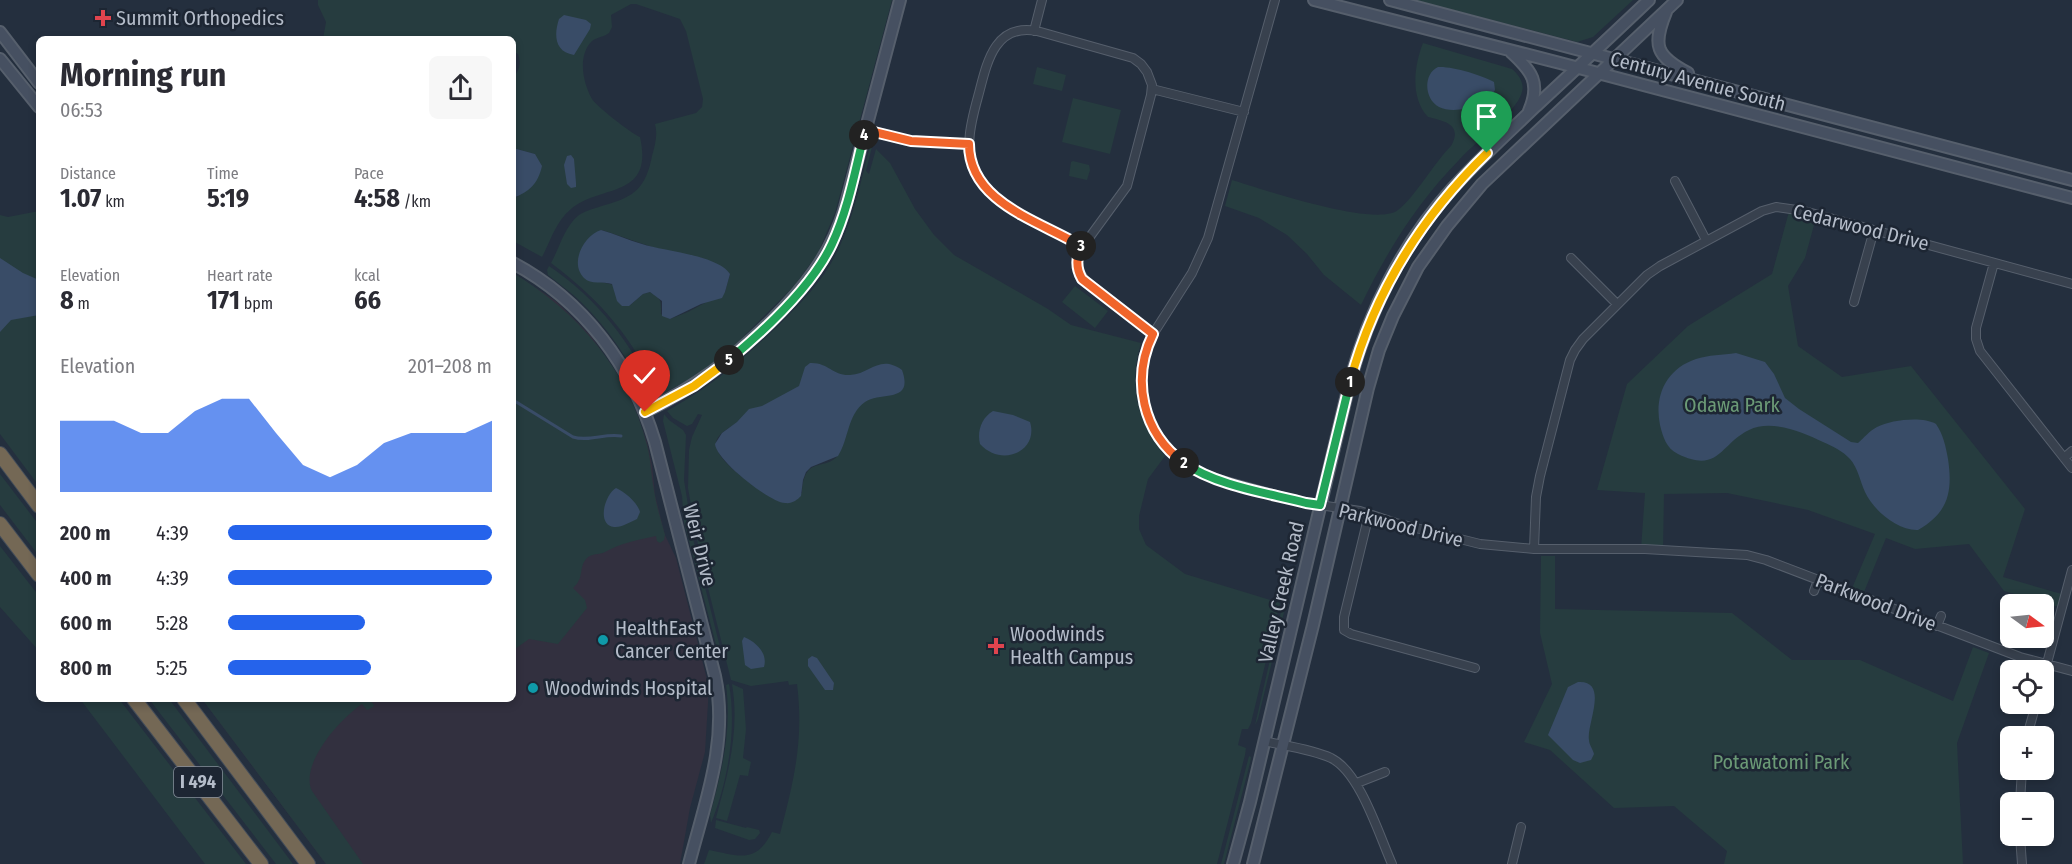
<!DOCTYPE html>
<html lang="en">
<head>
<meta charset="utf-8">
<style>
  :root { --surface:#fff; --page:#f7f7f7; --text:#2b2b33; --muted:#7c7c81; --accent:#2563eb }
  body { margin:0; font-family:"Fira Sans Condensed",sans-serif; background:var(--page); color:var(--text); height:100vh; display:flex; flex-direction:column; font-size:22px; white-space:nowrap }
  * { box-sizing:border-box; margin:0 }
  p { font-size:20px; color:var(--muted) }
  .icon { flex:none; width:33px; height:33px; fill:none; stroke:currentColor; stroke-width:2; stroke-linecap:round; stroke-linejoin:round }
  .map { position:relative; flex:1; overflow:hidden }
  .panel { position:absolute; left:36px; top:36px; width:480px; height:666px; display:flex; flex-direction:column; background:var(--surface); border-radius:9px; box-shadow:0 3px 9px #0003 }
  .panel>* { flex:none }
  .needle { width:39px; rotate:105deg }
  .controls { position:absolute; left:2000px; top:594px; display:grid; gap:12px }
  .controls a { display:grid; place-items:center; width:54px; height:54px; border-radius:9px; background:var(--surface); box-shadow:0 3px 9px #0003; font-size:30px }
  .pin { position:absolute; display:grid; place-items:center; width:51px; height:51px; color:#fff; margin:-62px -26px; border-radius:50% 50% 50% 0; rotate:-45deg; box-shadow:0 0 6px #0007 }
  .pin .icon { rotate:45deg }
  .km { position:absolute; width:30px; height:30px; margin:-15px; border-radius:50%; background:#222; color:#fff; font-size:16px; line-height:30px; text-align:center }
  .round { display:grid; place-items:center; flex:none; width:63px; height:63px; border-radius:9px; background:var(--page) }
  .head { display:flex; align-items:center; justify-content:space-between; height:102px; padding:0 24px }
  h1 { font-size:33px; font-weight:700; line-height:45px }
  .metrics { display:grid; grid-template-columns:repeat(3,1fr); gap:9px; height:102px; padding:6px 24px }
  .metrics div { display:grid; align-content:center }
  .metrics b { font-size:26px; font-weight:700 }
  .metrics small { font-size:16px; font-weight:400 }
  .metrics p { font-size:16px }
  .chart { height:168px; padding:12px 24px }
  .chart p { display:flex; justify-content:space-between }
  .chart svg { width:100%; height:108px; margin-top:6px; fill:var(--accent); opacity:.7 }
  ul { padding:0 24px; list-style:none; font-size:20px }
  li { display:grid; grid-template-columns:96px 72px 1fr; align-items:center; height:45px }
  li i { height:15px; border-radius:8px; background:var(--accent) }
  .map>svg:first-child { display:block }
</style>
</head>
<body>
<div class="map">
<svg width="2072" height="864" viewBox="0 0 2072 864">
  <rect width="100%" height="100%" fill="#242f3e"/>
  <path fill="#32303f" d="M513,273L556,301L591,336L620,378L632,401L647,442L652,465L655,495L665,535L676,558L709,687L705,752L690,808L680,864H326L202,699H513Z"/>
  <path fill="#263c3f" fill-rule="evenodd" d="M318,0H892L835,213L818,253L795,285L732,348L694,377L660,395C631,337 603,302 551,263C560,247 564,227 579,215C587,210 596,208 605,205C635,197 646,187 652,156C655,145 658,135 655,124L696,113L702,107L703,99L686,31L680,19L636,4H631L611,15L612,27L609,33C604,37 597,37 592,41C577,56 583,83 592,99C596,106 632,134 640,137C654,199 601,184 571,209C556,221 551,240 542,257L513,241V198L519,196L535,154L513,148V77C520,71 521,62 518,54L513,51V39H323L326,22L318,5ZM602,230L655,248L705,259L730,274L725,292L688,312L670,319L661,314C661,300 662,300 650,292L643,294L629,306H622L615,294L614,285L601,282L579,265C579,249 586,236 602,230Z
    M1414,0H1633L1593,37L1577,42Z
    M1423,43L1512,69C1521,77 1526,86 1520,97C1511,116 1474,143 1459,160C1417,203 1387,251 1361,305L1324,275L1307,254L1287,235L1259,218L1225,206L1232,180C1262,189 1375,228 1398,210C1416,196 1433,164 1451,146C1463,125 1445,121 1428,117C1410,98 1414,66 1423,43Z
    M1037,67L1066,75L1062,91L1033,84Z
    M1073,98L1121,110L1110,154L1062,142Z
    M870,146L872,147L866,171L869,174L876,149L890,163L915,209L934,235L954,255L1048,309L1071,325L1141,343C1128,385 1137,422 1165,456L1148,479L1139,516V529L1146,545L1185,574L1280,603L1251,723L1248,729H1242L1238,745L1246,748L1245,755L1217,864H704L709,850C739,856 756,864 772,832L780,834C794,780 804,740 797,684L789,685L788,681L751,686L731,680L700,556L688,488L689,450L692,437L702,415L698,414L692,424L687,426L673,418L667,411C714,385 741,361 779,325C802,302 824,280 838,250C854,217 861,180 870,146ZM735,424L840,452C828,474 804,452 802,493L768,495C754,485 709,458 717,439C721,432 729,428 735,424Z
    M1073,161L1089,165L1090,170L1087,180L1069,176L1071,162Z
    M1790,208L1817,214L1805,258L1788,286L1798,346L1842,377L1911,366L2025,509L2003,577L2065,595L2062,608L2004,591L1969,544L1915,549L1886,538L1862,597L1850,593L1875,534L1808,510L1727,493L1664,494L1663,550L1641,549L1645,493L1597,490L1627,384L1688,326L1772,274Z
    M39,211V486L0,434V215L8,217Z
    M549,266C597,298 632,344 656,396L649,394L645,390C627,358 608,328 581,302C571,292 559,284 548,275L547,270Z
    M513,273C578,312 628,370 647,445C651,460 651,475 654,490C656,505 661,520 665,535L664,540L660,543L657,541L656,536C637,540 621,543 605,552C599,555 592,553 587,558C578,567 585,578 573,588L585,600L587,608L558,644L529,639L515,649L513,646V621L517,617L513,613Z
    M1075,286L1108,311L1095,328L1062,302Z
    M664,414L669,420L683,430L686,435L684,480L694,543L723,659L720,660L684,522L682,496L663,421Z
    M0,474L39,525V556L0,505Z
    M0,546L39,596V651L0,607Z
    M1541,556H1555V609L1732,613L1792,660H1860L1953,701L1973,647L1989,653L1957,743L1963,864H1724L1727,851L1674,806L1614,808L1550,750L1524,742L1552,684L1540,633Z
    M1283,603L1286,604L1258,719L1255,725Z
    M729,684C737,729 728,782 711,823L710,815C722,771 732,731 726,685Z
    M732,684L743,689L746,729L743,758L751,762L748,776L740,775L727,821L716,818C728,773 740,731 732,684Z
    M80,699H119L246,864H205Z
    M149,699H169L293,864H276Z
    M202,699H369L374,705L373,707L367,710L362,704C341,718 299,764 312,791L363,864H326Z
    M1249,756L1251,757L1250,763L1224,864H1221Z
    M716,820L746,828L747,827L759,830L760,833L755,839L749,840L715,828Z"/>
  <path fill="#394c67" d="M564,15L586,20L591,24L590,29L574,55C554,52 554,34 559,19Z
    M1438,67C1452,66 1482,75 1494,82L1495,90C1486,106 1455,115 1439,107C1424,99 1423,74 1438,67Z
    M513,148L535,154L542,166C538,184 529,192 513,198Z
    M571,155L574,159L576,183V187L571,188L567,184L564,165L567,156Z
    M601,230C615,234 628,240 642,244C663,251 718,255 730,274L725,292L722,298L701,304L670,319L662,316V301L650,292L643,294L629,306H622L617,301L612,284C603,281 591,285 584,278C569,263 584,235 601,230Z
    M0,258L23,273L39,280V315L11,320L0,332Z
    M1736,353L1765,362L1774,374L1785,398L1799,409L1851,442L1858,443C1864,438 1869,431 1877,427C1891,420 1922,416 1936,424C1943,434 1946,447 1948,459C1953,492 1948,513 1918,530C1898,531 1873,510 1865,492C1860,481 1858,468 1850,459C1843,451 1832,446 1823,442C1802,432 1771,419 1749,430C1720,444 1719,474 1678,454C1666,448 1663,437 1660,425C1654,396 1666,369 1696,359C1708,355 1723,355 1736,353Z
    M810,363C828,362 833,376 850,375C871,374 879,354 902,370C914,404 881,391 865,402C847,415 849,439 838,456L811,467L806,472L803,480L801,496C797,500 792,504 785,503C769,502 716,460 715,444L722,433L737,422L749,409L762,406L799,386L805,367Z
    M993,411L1013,415L1030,422C1039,451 1002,468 980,444C977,432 981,418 993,411Z
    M616,488C624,491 638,503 640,512L637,519C630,522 621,528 614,527C596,525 605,494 616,488Z
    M744,637C756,642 768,653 764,667L751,669L745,665L742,641Z
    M812,656L817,658L834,683L833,690H825L808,666V659Z
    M1578,682C1610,680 1586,725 1589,740C1589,745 1593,749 1594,754L1591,760L1580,763L1573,760L1548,735L1568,687Z"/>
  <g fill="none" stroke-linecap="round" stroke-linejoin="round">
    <path stroke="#394c67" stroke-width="3" d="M513,400L573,437C589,442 605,433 621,436"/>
    <defs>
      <path id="street" d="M1275,0L1208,238L1192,273L1155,331L1144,355L1141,383L1145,407L1153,428L1168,449L1193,469L1215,478L1306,503L1360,511L1396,523L1480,544L1534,549H1645L1747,555L1766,560L2020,657L2072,671
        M1034,31L1042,0
        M1152,89L1244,112
        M866,130L911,141L969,144
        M1675,181L1706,240
        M1082,246C1050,227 998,212 979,178C962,151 971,122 979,93C987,62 995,23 1037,31L1133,58L1141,64L1147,72L1152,85L1151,95L1127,186L1078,253V269L1086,282L1153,334
        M1571,258L1617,304
        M1994,263L1976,328V339L1980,351L2072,468
        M1854,302L1874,230
        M2064,458L2072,451
        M1369,514L1344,617V630L1351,634L1475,668
        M1534,549L1536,497L1540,476L1570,360L1575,350L1583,339L1647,275L1660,266L1762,211L1776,207L1804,211L2072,284
        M1814,591L1818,580
        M1937,626L1941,616
        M2043,678L2072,570
        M2027,736L2036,704
        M1264,741C1286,746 1311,749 1331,758C1360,772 1379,835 1392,864
        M1357,783L1385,772
        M2020,802L2022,770
        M2020,836L2022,864
        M1512,864L1521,827"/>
      <path id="secondary" d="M1314,0L1560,63L2072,198
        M1390,0L2072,180
        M1666,12C1652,46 1656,56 1688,73
        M0,32L39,83
        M1511,52C1532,71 1541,83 1529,111
        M0,59L39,107
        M513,263C584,301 632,366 655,442L715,676C729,741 705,802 689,864
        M645,412C698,385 729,362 771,321C804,288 830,256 844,211L900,0
        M1233,864L1250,802L1350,381C1369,311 1403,243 1452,189C1478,160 1508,133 1536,106C1574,71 1612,35 1649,0
        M1253,864L1313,625L1368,388L1379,350L1393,316L1418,267L1447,226L1482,184L1677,0"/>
      <path id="highway" d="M0,454L39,506
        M0,524L39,575
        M134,699L261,864
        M184,699L308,864"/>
    </defs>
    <use href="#street" stroke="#565f6c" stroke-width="10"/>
    <use href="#secondary" stroke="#565f6c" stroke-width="14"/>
    <use href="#highway" stroke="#434c59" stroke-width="16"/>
    <use href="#street" stroke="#38414e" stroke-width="8"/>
    <use href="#secondary" stroke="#465061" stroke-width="10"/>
    <use href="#highway" stroke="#746855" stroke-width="14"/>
  </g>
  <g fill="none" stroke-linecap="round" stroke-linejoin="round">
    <defs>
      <path id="split-1" d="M1350,382C1374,293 1421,217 1487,153"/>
      <path id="split-2" d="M1184,463C1217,486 1268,493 1306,503L1320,505L1350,382"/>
      <path id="split-3" d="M1081,246C1077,257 1075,267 1082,279L1153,334C1131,379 1142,433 1184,463"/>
      <path id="split-4" d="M864,135L866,130L911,141L969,144C969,203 1040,221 1081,246"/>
      <path id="split-5" d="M729,360C765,330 812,287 832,244C848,210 855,171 864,135"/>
      <path id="split-6" d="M645,412L694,386L729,360"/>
    </defs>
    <use href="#split-1" stroke="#fff" stroke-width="12"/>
    <use href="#split-2" stroke="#fff" stroke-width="12"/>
    <use href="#split-3" stroke="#fff" stroke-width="12"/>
    <use href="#split-4" stroke="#fff" stroke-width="12"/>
    <use href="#split-5" stroke="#fff" stroke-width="12"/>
    <use href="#split-6" stroke="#fff" stroke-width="12"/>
    <use href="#split-1" stroke="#f5b400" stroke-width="8"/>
    <use href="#split-2" stroke="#22a559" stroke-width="8"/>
    <use href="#split-3" stroke="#f0652b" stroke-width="8"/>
    <use href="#split-4" stroke="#f0652b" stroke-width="8"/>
    <use href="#split-5" stroke="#22a559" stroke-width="8"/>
    <use href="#split-6" stroke="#f5b400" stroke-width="8"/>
  </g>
  <g fill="#e0444e" stroke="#1d2633" stroke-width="2">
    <path d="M100 9h6v6h6v6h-6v6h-6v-6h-6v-6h6z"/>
    <path d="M993 637h6v6h6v6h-6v6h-6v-6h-6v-6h6z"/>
  </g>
  <g fill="#0f9aa8" stroke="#1d2633" stroke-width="2">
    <circle cx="603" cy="640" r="6"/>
    <circle cx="533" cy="688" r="6"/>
  </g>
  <g text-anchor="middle" stroke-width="5" stroke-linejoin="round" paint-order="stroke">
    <rect fill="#1d2633" stroke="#878f9c" stroke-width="1.5" x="174" y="767" width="48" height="30" rx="4.5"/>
    <g font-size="18" font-weight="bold" fill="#b4bcc9">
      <text x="198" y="788">I 494</text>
    </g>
    <g font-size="20" fill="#b4bcc9" stroke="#1d2633" text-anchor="start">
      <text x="116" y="25">Summit Orthopedics</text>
      <text x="615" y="635">HealthEast<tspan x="615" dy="23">Cancer Center</tspan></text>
      <text x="1010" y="641">Woodwinds<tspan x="1010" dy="23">Health Campus</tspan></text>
      <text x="545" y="695">Woodwinds Hospital</text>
    </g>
    <g font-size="20" fill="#b4bcc9" stroke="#1d2633">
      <text transform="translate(1698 81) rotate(15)" y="7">Century Avenue South</text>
      <text transform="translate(1861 227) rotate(14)" y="7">Cedarwood Drive</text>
      <text transform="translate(1401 525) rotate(14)" y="7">Parkwood Drive</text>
      <text transform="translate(700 545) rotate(76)" y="7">Weir Drive</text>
      <text transform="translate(1281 592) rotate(-77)" y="7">Valley Creek Road</text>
      <text transform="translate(1876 602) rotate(21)" y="7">Parkwood Drive</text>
    </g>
    <g font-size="20" fill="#6b9a76" stroke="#1d2633">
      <text x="1732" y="412">Odawa Park</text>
      <text x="1781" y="769">Potawatomi Park</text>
    </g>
  </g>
</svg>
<div class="controls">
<a><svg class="needle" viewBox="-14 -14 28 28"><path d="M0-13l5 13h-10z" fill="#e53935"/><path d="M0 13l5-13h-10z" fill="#7c7c81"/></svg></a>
<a><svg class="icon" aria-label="locate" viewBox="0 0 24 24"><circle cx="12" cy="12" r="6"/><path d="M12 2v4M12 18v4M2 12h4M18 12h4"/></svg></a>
<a>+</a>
<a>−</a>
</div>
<div class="pin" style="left:1487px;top:153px;background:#1e9e55"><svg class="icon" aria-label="arrive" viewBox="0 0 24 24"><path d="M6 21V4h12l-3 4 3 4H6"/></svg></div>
<div class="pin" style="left:645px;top:412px;background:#d93025"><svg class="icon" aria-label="check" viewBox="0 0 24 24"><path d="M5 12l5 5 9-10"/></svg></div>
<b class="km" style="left:1350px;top:382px">1</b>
<b class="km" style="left:1184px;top:463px">2</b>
<b class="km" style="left:1081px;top:246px">3</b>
<b class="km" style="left:864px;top:135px">4</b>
<b class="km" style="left:729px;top:360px">5</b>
<section class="panel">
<div class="head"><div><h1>Morning run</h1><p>06:53</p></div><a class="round"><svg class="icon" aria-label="share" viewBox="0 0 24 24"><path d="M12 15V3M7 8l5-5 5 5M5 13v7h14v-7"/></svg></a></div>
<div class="metrics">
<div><p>Distance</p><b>1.07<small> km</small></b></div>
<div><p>Time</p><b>5:19</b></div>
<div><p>Pace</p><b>4:58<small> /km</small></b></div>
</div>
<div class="metrics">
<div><p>Elevation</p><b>8<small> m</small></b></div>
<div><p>Heart rate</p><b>171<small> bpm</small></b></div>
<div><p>kcal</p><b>66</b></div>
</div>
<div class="chart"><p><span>Elevation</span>201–208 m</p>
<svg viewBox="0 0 160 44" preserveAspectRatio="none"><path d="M0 44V15L10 15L20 15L30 20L40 20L50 11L60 6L70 6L80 20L90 33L100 38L110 33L120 24L130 20L140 20L150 20L160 15V44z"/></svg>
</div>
<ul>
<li><b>200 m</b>4:39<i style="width:100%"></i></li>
<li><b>400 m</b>4:39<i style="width:100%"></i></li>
<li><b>600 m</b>5:28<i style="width:52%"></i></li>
<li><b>800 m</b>5:25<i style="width:54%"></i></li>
</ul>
</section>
</div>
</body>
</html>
